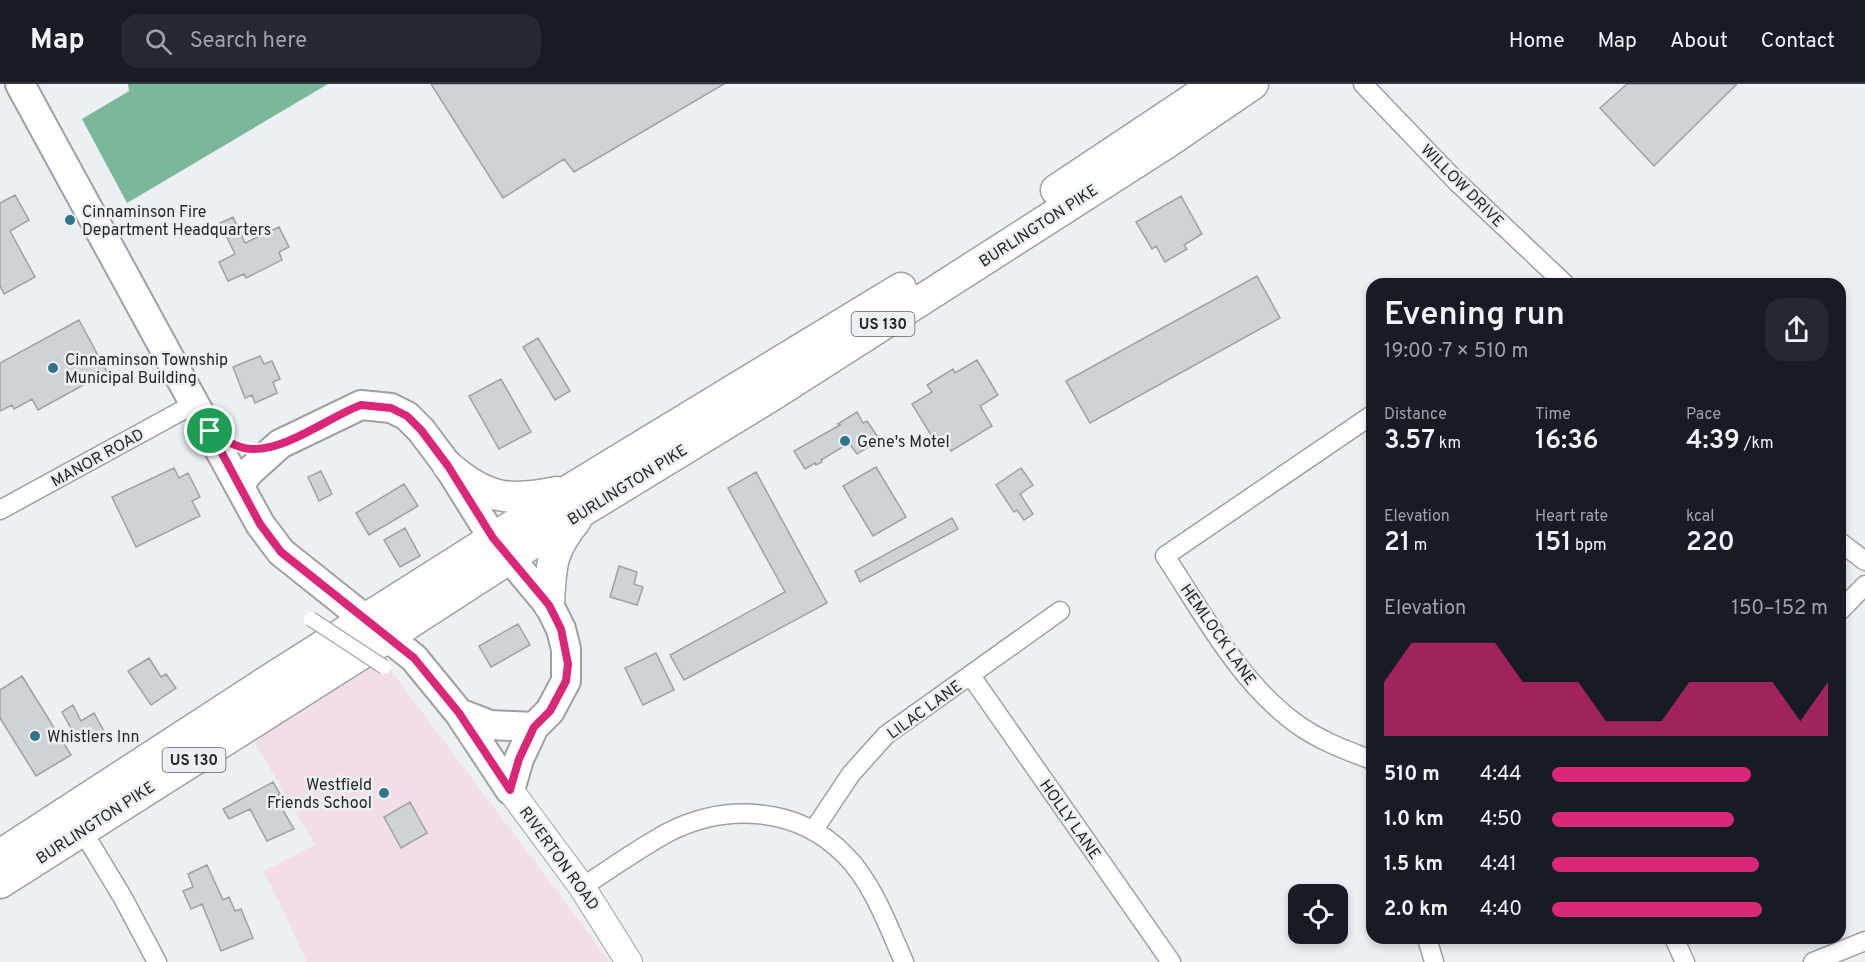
<!DOCTYPE html>
<html lang="en">
<head>
<meta charset="utf-8">
<style>
  :root { --surface:#171b24; --page:#242831; --text:#f1f3f6; --muted:#9ea1a6; --line:#363941; --accent:#db2777 }
  body { margin:0; font-family:Overpass,sans-serif; background:var(--page); color:var(--text); height:100vh; display:flex; flex-direction:column; font-size:22px; white-space:nowrap }
  * { box-sizing:border-box; margin:0 }
  p { font-size:20px; color:var(--muted) }
  .icon { flex:none; width:33px; height:33px; fill:none; stroke:currentColor; stroke-width:2; stroke-linecap:round; stroke-linejoin:round }
  .map { position:relative; flex:1; overflow:hidden }
  .sheet { position:absolute; left:1366px; top:194px; width:480px; height:666px; display:flex; flex-direction:column; background:var(--surface); border-radius:18px; box-shadow:0 3px 9px #0003 }
  .sheet>* { flex:none }
  .tools { position:absolute; left:1288px; top:800px; display:grid; gap:12px }
  .tools a { display:grid; place-items:center; width:60px; height:60px; border-radius:12px; background:var(--surface); box-shadow:0 3px 9px #0003; font-size:30px }
  .pin { position:absolute; display:grid; place-items:center; width:51px; height:51px; color:#fff; margin:-26px; border:3px solid #fff; border-radius:50%; box-shadow:0 2px 6px #0007 }
  .round { display:grid; place-items:center; flex:none; width:63px; height:63px; border-radius:18px; background:var(--page) }
  .head { display:flex; align-items:center; justify-content:space-between; height:102px; padding:0 18px }
  h1 { font-size:33px; font-weight:600; line-height:45px }
  .stats { display:grid; grid-template-columns:repeat(3,1fr); gap:9px; height:102px; padding:6px 18px }
  .stats div { display:grid; align-content:center }
  .stats b { font-size:26px; font-weight:600 }
  .stats small { font-size:16px; font-weight:400 }
  .stats p { font-size:16px }
  .chart { height:168px; padding:12px 18px }
  .chart p { display:flex; justify-content:space-between }
  .chart svg { width:100%; height:108px; margin-top:6px; fill:var(--accent); opacity:.7 }
  ul { padding:0 18px; list-style:none; font-size:20px }
  li { display:grid; grid-template-columns:96px 72px 1fr; align-items:center; height:45px }
  li i { height:15px; border-radius:8px; background:var(--accent) }
  header { display:flex; align-items:center; gap:36px; box-sizing:border-box; height:84px; padding:0 30px; background:var(--surface); border-bottom:2px solid var(--line) }
  header strong { font-size:28px }
  nav { display:flex; gap:33px; margin-inline-start:auto; font-size:21px }
  .search { width:420px; height:54px; background:var(--page); display:flex; align-items:center; gap:15px; box-sizing:border-box; padding:0 21px; border-radius:18px; color:var(--muted); font-size:22px }
  .map>svg:first-child { display:block }
</style>
</head>
<body>
<header>
<strong>Map</strong>
<div class="search"><svg class="icon" aria-label="search" viewBox="0 0 24 24"><circle cx="10" cy="10" r="6"/><path d="M15 15l6 6"/></svg>Search here</div>
<nav><a>Home</a><a>Map</a><a>About</a><a>Contact</a></nav>
</header>
<div class="map">
<svg width="1865" height="878" viewBox="0 0 1865 878">
  <rect width="100%" height="100%" fill="#eceff3"/>
  <path fill="#f3ddeb" d="M383,576L610,878H307L264,787L315,761L254,657Z"/>
  <path fill="#7bb89a" d="M128,0H328L127,119L82,35L129,7Z"/>
  <path fill="#cfd2d7" stroke="#9fa1a6" stroke-width="1.5" d="M431,0H724L574,88L564,75L503,114Z
    M1627,0H1737L1654,82L1600,24Z
    M15,111L29,136L10,147L35,193L4,210L0,202V119Z
    M1181,112L1202,150L1184,161L1187,165L1165,178L1156,162L1152,165L1136,138Z
    M233,133L245,159L279,143L289,163L279,168L282,176L246,194L244,190L228,197L219,178L235,170L220,139Z
    M1257,192L1280,234L1090,339L1066,297Z
    M79,236L107,288L38,326L32,315L14,325L12,321L0,327V279Z
    M538,254L570,307L555,316L523,263Z
    M260,272L264,280L272,277L280,295L273,298L277,309L255,319L252,311L245,314L233,283Z
    M977,276L998,311L980,322L992,342L951,367L941,352L934,356L912,320L932,308L927,301L953,285L955,289Z
    M501,295L531,348L499,365L469,312Z
    M857,328L863,339L867,337L880,356L857,370L849,359L821,376L822,378L816,381L815,379L805,385L794,367L840,341L838,340Z
    M876,383L906,433L873,452L843,402Z
    M174,384L179,394L188,389L200,413L192,417L200,432L136,463L112,413Z
    M1021,384L1033,401L1020,410L1033,430L1024,436L1017,426L1014,428L996,401Z
    M321,387L332,410L319,417L308,393Z
    M756,388L827,519L684,596L670,571L785,508L728,404Z
    M404,400L418,422L369,451L356,429Z
    M952,434L958,445L860,498L855,487Z
    M405,444L420,472L400,483L384,456Z
    M619,482L637,488L634,500L643,503L637,521L610,513Z
    M518,540L530,561L491,583L479,562Z
    M656,569L674,606L643,621L625,584Z
    M149,574L161,593L166,590L176,604L151,621L128,587Z
    M22,592L71,671L36,692L0,634V606Z
    M73,621L81,637L94,629L105,649L92,657L89,653L79,659L62,628Z
    M273,698L280,710L275,713L294,745L267,757L250,725L229,735L223,725Z
    M410,718L427,749L401,764L384,733Z
    M207,781L223,816L229,813L235,827L241,825L253,854L221,867L202,820L191,825L183,807L193,803L188,790Z"/>
  <g fill="none" stroke-linecap="round" stroke-linejoin="round">
    <defs>
      <path id="minor" d="M1363,0L1457,98L1565,200
        M1372,331L1165,472C1203,529 1238,596 1294,638C1318,656 1345,666 1372,676
        M0,426L194,320
        M1840,458L1865,477
        M1840,527L1865,501
        M971,592L1171,878
        M82,746L123,814L157,878
        M813,747L851,690L886,651L1060,527
        M582,803C610,785 638,765 667,749C725,719 797,722 845,771C873,799 888,842 904,878
        M1427,854L1434,878
        M1674,854L1685,878
        M1813,878L1865,857"/>
      <path id="secondary" d="M510,706L582,803L629,878"/>
      <path id="primary" d="M20,0L260,440L281,468L414,574L459,629L510,706
        M239,401L250,387L280,360L361,321L391,324L407,332L421,346L448,382L493,454L549,521L561,545L566,565V597L550,627L534,643L519,675L510,706
        M459,629L490,641L534,643"/>
      <path id="trunk" d="M1056,106L1215,0
        M448,382C486,415 509,418 557,408
        M549,521C551,482 550,468 576,436
        M0,771L275,592L569,406L901,204
        M0,799L388,553L583,427L773,311L1165,60L1253,0"/>
    </defs>
    <use href="#minor" stroke="#9ea0a4" stroke-width="21"/>
    <use href="#secondary" stroke="#9ea0a4" stroke-width="28"/>
    <use href="#primary" stroke="#9ea0a4" stroke-width="32"/>
    <use href="#trunk" stroke="#9ea0a4" stroke-width="33"/>
    <use href="#minor" stroke="#fff" stroke-width="18"/>
    <use href="#secondary" stroke="#fff" stroke-width="26"/>
    <use href="#primary" stroke="#fff" stroke-width="28"/>
    <use href="#trunk" stroke="#fff" stroke-width="30"/>
    <defs>
      <path id="pedestrian-bridge" d="M311,535L384,583"/>
    </defs>
    <use href="#pedestrian-bridge" stroke="#9ea0a4" stroke-width="16" stroke-linecap="butt"/>
    <use href="#pedestrian-bridge" stroke="#fff" stroke-width="14"/>
  </g>
  <g fill="none" stroke-linecap="round" stroke-linejoin="round">
    <defs>
      <path id="route" d="M361,321L391,324L407,332L421,346L448,382L493,454L549,521L561,545L568,580L566,597L550,627L534,643L519,675L510,706L459,629L414,574L281,468L260,440L210,347C224,355 237,365 253,365C287,366 329,333 361,321Z"/>
    </defs>
    <use href="#route" stroke="#fff" stroke-width="12"/>
    <use href="#route" stroke="#db2777" stroke-width="8"/>
  </g>
  <g fill="#317485" stroke="#eceff3" stroke-width="2">
    <circle cx="70" cy="136" r="6"/>
    <circle cx="53" cy="284" r="6"/>
    <circle cx="845" cy="357" r="6"/>
    <circle cx="35" cy="652" r="6"/>
    <circle cx="384" cy="709" r="6"/>
  </g>
  <g text-anchor="middle" stroke-width="5" stroke-linejoin="round" paint-order="stroke">
    <g fill="#eceff3" stroke="#616365" stroke-width="1.5">
      <rect x="851.5" y="228" width="63" height="24" rx="4.5"/>
      <rect x="162.5" y="664" width="63" height="24" rx="4.5"/>
    </g>
    <g font-size="15" font-weight="bold" fill="#262728">
      <text x="883" y="245">US 130</text>
      <text x="194" y="681">US 130</text>
    </g>
    <g font-size="16" fill="#262728" stroke="#eceff3">
      <text transform="translate(1463 101) rotate(45)" y="6">WILLOW DRIVE</text>
      <text transform="translate(1038 141) rotate(-33)" y="6">BURLINGTON PIKE</text>
      <text transform="translate(97 373) rotate(-29)" y="6">MANOR ROAD</text>
      <text transform="translate(627 400) rotate(-32)" y="6">BURLINGTON PIKE</text>
      <text transform="translate(1219 550) rotate(55)" y="6">HEMLOCK LANE</text>
      <text transform="translate(924 625) rotate(-36)" y="6">LILAC LANE</text>
      <text transform="translate(1071 735) rotate(55)" y="6">HOLLY LANE</text>
      <text transform="translate(95 738) rotate(-33)" y="6">BURLINGTON PIKE</text>
      <text transform="translate(560 774) rotate(54)" y="6">RIVERTON ROAD</text>
    </g>
    <g font-size="16" fill="#262728" stroke="#eceff3" text-anchor="start">
      <text x="82" y="133">Cinnaminson Fire<tspan x="82" dy="18">Department Headquarters</tspan></text>
      <text x="65" y="281">Cinnaminson Township<tspan x="65" dy="18">Municipal Building</tspan></text>
      <text x="857" y="363">Gene's Motel</text>
      <text x="47" y="658">Whistlers Inn</text>
      <text x="372" y="706" text-anchor="end">Westfield<tspan x="372" dy="18">Friends School</tspan></text>
    </g>
  </g>
</svg>
<div class="tools">
<a><svg class="icon" aria-label="locate" viewBox="0 0 24 24"><circle cx="12" cy="12" r="6"/><path d="M12 2v4M12 18v4M2 12h4M18 12h4"/></svg></a>
</div>
<div class="pin" style="left:210px;top:347px;background:#1e9e55"><svg class="icon" aria-label="arrive" viewBox="0 0 24 24"><path d="M6 21V4h12l-3 4 3 4H6"/></svg></div>
<section class="sheet">
<div class="head"><div><h1>Evening run</h1><p>19:00 · 7 × 510 m</p></div><a class="round"><svg class="icon" aria-label="share" viewBox="0 0 24 24"><path d="M12 15V3M7 8l5-5 5 5M5 13v7h14v-7"/></svg></a></div>
<div class="stats">
<div><p>Distance</p><b>3.57<small> km</small></b></div>
<div><p>Time</p><b>16:36</b></div>
<div><p>Pace</p><b>4:39<small> /km</small></b></div>
</div>
<div class="stats">
<div><p>Elevation</p><b>21<small> m</small></b></div>
<div><p>Heart rate</p><b>151<small> bpm</small></b></div>
<div><p>kcal</p><b>220</b></div>
</div>
<div class="chart"><p><span>Elevation</span>150–152 m</p>
<svg viewBox="0 0 160 44" preserveAspectRatio="none"><path d="M0 44V22L10 6L20 6L30 6L40 6L50 22L60 22L70 22L80 38L90 38L100 38L110 22L120 22L130 22L140 22L150 38L160 22V44z"/></svg>
</div>
<ul>
<li><b>510 m</b>4:44<i style="width:72%"></i></li>
<li><b>1.0 km</b>4:50<i style="width:66%"></i></li>
<li><b>1.5 km</b>4:41<i style="width:75%"></i></li>
<li><b>2.0 km</b>4:40<i style="width:76%"></i></li>
</ul>
</section>
</div>
</body>
</html>
